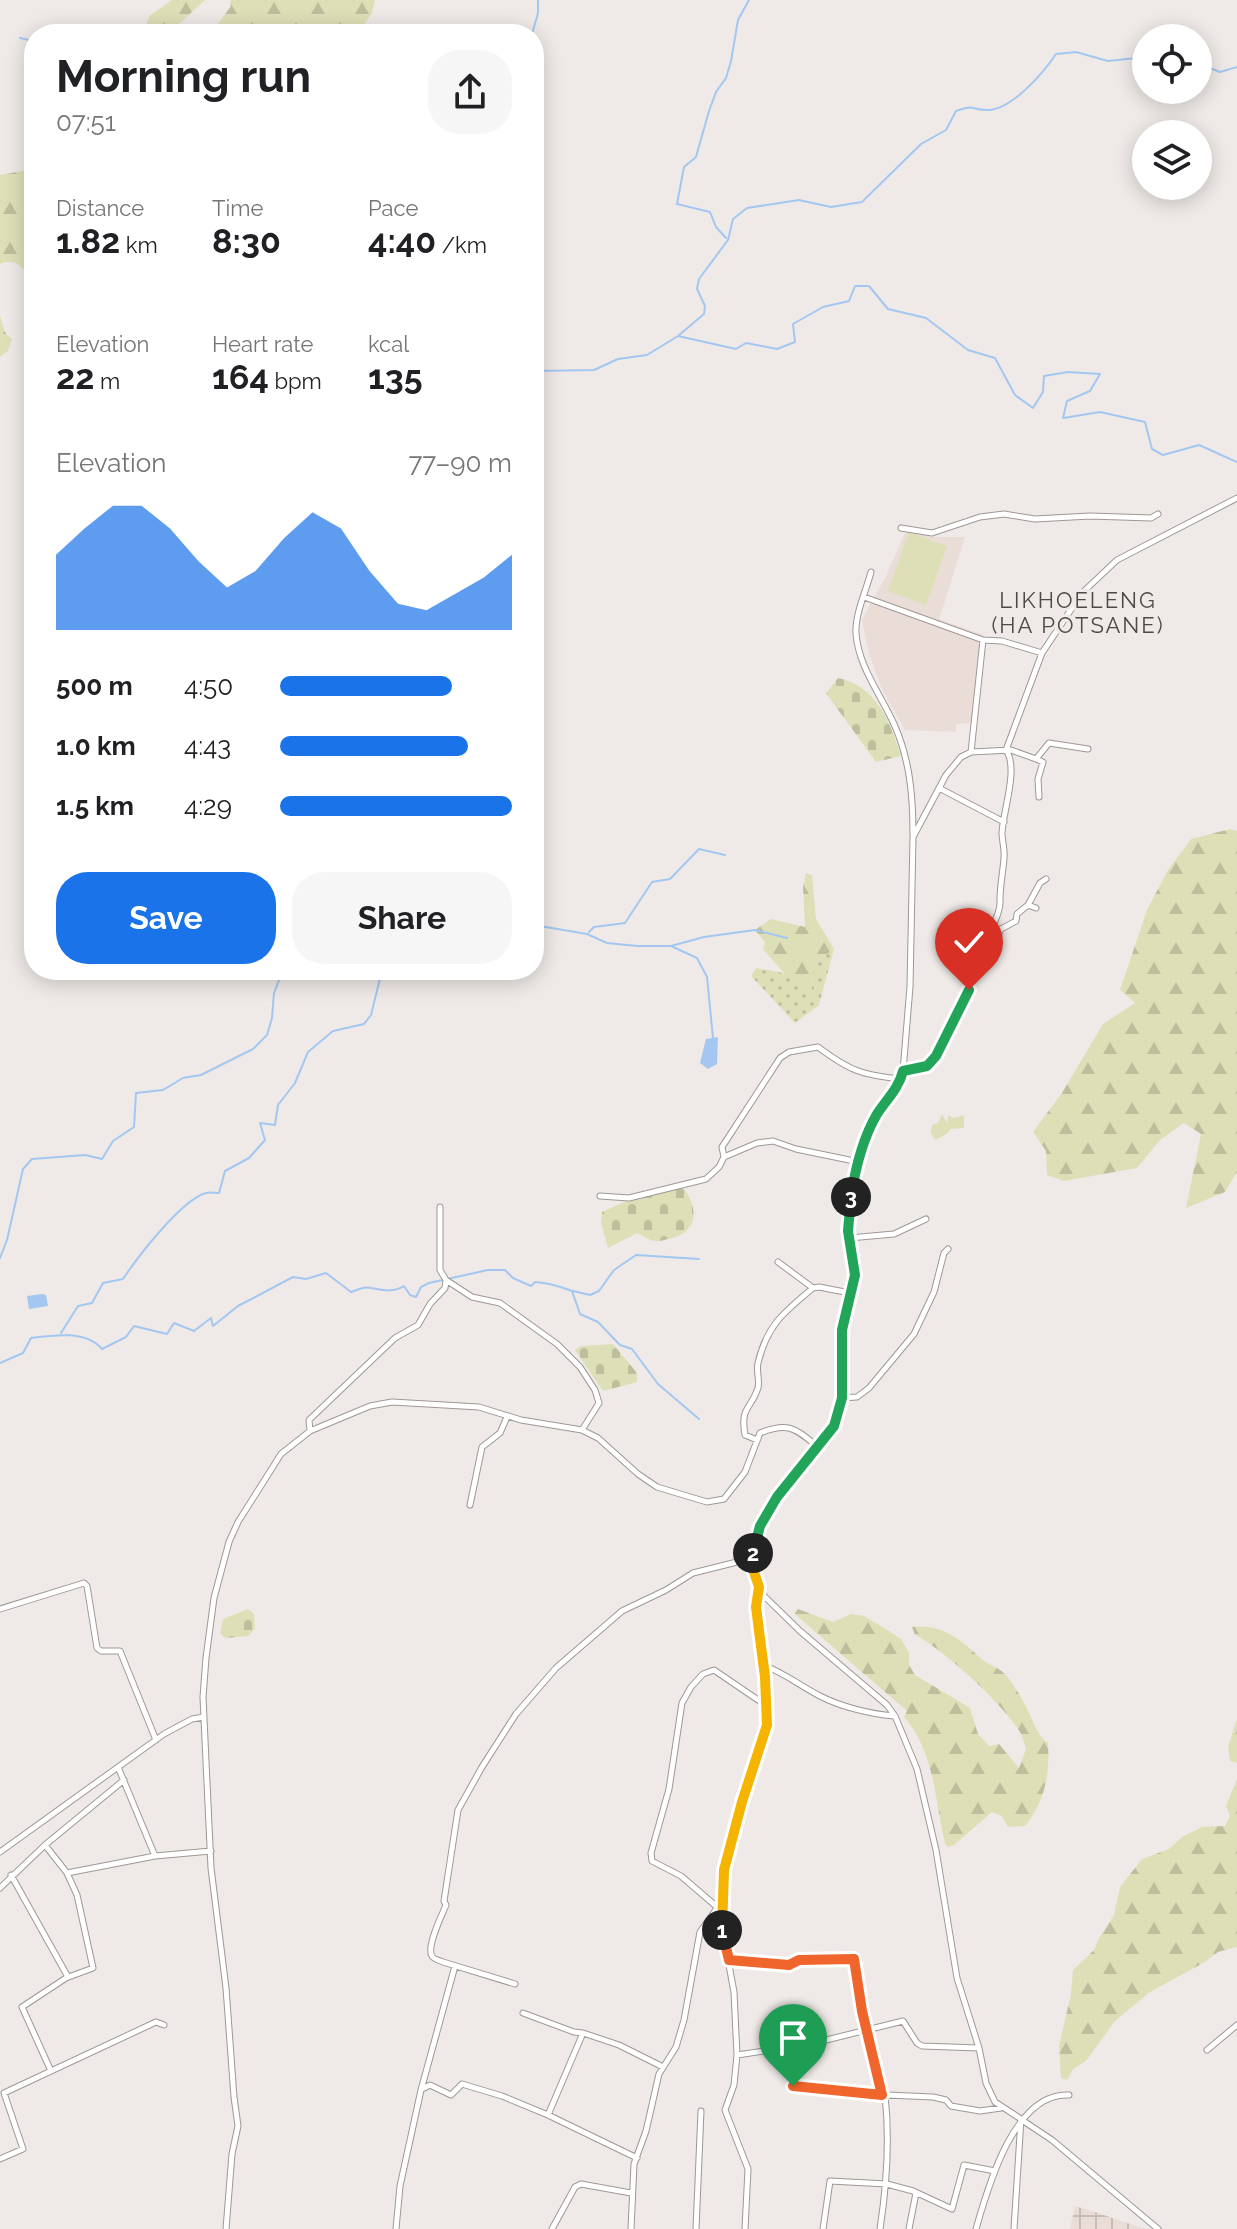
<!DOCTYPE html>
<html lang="en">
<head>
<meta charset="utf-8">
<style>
  :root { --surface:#fff; --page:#f6f6f6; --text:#202124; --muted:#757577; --accent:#1a73e8 }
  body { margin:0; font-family:Raleway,sans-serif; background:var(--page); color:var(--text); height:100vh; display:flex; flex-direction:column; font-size:30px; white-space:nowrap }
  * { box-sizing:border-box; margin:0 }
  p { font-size:26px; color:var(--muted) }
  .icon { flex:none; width:44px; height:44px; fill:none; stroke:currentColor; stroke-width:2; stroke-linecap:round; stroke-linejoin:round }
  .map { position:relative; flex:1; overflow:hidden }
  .sheet { position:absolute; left:24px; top:24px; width:520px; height:956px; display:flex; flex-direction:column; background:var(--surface); border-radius:32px; box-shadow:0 4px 20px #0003 }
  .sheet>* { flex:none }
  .tools { position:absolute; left:1132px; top:24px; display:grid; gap:16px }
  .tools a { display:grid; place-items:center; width:80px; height:80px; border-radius:50%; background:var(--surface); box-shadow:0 4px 20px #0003; font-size:40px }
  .pin { position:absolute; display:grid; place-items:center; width:68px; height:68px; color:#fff; margin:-82px -34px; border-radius:50% 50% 50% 0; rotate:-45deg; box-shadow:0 0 8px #0007 }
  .pin .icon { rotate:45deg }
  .km { position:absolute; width:40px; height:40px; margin:-20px; border-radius:50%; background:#222; color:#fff; font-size:22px; line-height:40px; text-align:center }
  .round { display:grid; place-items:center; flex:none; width:84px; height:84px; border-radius:32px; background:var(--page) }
  .summary { display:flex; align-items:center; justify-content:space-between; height:136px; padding:0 32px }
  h1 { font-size:44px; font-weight:700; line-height:60px }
  .metrics { display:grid; grid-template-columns:repeat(3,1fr); gap:12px; height:136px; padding:8px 32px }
  .metrics div { display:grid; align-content:center }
  .metrics b { font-size:34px; font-weight:700 }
  .metrics small { font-size:22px; font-weight:400 }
  .metrics p { font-size:22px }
  .chart { height:224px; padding:16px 32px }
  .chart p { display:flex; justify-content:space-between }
  .chart svg { width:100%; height:144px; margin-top:8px; fill:var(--accent); opacity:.7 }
  .action { display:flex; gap:16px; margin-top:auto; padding:16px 32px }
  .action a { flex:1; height:92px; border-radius:32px; background:var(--accent); color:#fff; font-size:32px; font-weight:700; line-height:92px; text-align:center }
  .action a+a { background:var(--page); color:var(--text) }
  ul { padding:0 32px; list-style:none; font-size:26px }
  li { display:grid; grid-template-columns:128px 96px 1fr; align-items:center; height:60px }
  li i { height:20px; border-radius:10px; background:var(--accent) }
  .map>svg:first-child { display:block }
</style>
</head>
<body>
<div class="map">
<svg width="1237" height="2229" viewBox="0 0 1237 2229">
  <defs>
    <pattern id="industrial-grid" width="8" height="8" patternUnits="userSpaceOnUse" patternTransform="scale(2)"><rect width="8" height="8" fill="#eadcd6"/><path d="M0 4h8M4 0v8" fill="none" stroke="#c8bcb7"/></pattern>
    <pattern id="grass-dots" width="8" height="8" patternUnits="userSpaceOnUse" patternTransform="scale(2)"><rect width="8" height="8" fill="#dde0b7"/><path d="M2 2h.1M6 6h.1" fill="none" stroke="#bdbf9c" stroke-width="1.8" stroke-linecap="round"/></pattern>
    <pattern id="forest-firs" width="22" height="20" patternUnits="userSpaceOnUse" patternTransform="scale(2)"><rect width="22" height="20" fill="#dde0b7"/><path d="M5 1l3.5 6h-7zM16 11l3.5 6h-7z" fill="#bdbf9c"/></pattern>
    <pattern id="cemetery-stones" width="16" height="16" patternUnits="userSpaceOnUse" patternTransform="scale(2)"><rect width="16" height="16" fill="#dde0b7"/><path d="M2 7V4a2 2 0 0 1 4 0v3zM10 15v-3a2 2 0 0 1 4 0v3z" fill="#bdbf9c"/></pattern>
    <pattern id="park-tufts" width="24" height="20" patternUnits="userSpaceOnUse" patternTransform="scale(2)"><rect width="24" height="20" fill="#dde0b7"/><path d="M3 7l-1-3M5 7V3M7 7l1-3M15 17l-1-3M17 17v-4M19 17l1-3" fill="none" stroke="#bdbf9c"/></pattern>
  </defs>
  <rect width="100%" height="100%" fill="#efeae7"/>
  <path fill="#eadcd6" d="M906,531L931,537H965L939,619L983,635L971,723L956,724V732L905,730L882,689L869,654L862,620L886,576Z"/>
  <path fill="url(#industrial-grid)" d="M1075,2206L1092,2211L1145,2229H1070Z"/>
  <path fill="url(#grass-dots)" d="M834,949L819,1005L795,1023L751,976L756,968L784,973L811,993L814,963Z"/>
  <path fill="url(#forest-firs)" d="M172,0H205L168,34H144L149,16Z
    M230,0H375L372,13L359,32L343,34L334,28L319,34H199L215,28L231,6Z
    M34,169V281C24,270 17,256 0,264V175Z
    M0,316L6,334L12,339L8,351L0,357Z
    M1230,829L1237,831V1172L1225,1192L1186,1208L1201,1134L1184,1123L1160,1140L1137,1168L1064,1181L1047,1175L1046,1151L1033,1132L1062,1093L1103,1024L1135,1003L1120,990L1147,910L1168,870L1191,839Z
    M806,873L812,875L816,919L834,949L814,963L811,994L784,973L763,949L765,942L755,930L771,919L805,927L803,887Z
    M798,1609L833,1622L851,1614L864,1616L889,1631L901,1639L909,1653V1665L915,1675L970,1708L978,1734L989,1746L999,1744L1019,1768L1026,1749C1024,1744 1023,1737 1020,1732C1004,1705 942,1648 915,1635L912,1627C944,1623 962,1641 984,1661C989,1665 995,1666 1000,1670C1009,1676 1017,1691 1023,1701C1032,1715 1035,1734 1048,1743C1050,1775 1045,1801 1025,1826L1008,1827L1002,1816L992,1812L954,1845L948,1847L945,1844C935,1802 935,1752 904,1717L907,1711L797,1616L794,1613Z
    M1237,1719V1763L1230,1761L1228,1747Z
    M1237,1779V1947L1218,1952L1205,1962L1150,1992L1115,2021L1086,2061L1073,2069L1067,2080L1061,2078L1059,2046L1071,1994L1073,1970L1094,1950L1099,1938L1114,1915L1120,1887L1142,1859L1169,1849L1182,1837L1202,1827L1225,1826L1230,1816L1226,1806Z"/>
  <path fill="url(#cemetery-stones)" d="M838,678C877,686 890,722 901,756L876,762L826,693Z
    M676,1188L684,1189C700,1210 697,1234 668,1239C664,1240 659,1242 655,1241C650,1241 642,1235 637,1233L608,1248L601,1223L602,1212L624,1202Z
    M613,1344L637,1373V1382L603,1391L575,1350L581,1346Z
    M248,1609L254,1614L255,1628L249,1636L225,1638L220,1633L223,1619Z"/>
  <path fill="url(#park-tufts)" d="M942,1114L947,1123L948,1115L953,1118L964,1115V1128L950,1129L948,1133L935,1140L931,1133L932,1125L938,1123Z"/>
  <path fill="#dde0b7" d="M909,532L947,546L926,605L888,591Z"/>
  <path fill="#a3c7f0" d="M718,1037L717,1064L708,1069L700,1063L706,1039Z
    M42,1294L46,1295L48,1306L29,1309L27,1296Z"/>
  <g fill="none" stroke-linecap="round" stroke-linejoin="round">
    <path stroke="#a3c7f0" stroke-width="2" d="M532,34L538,13V0
      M20,38L34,41
      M534,39L537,49L534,56
      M1198,50L1200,64L1220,72L1237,67
      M726,238L716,227L710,212L677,204L684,167L696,157L709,111L716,92L726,78L731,61L738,20L749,0
      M678,336L704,314L705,306L697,289L699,279L728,240L733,219L747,208L799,200L831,207L862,202L921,144L946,130L956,111C975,104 971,110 987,110C1011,111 1044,72 1056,54L1076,52L1108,61L1146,57
      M534,371L594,370L618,359L647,355L678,336L736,349L746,343L777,349L795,342L793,324L823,307L849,301L855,286H869L888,309L926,318L968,350L995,358L1015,395L1033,408L1043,392L1044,376L1068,372L1100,374L1090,391L1067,401L1063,418L1100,412L1145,422L1152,449L1163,455L1199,445L1237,462
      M534,925L587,934L607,943L637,946H671L704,937L755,930L787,938
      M589,932L594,927L625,923L652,882L670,879L699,849L725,855
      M671,946L697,958L707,977L713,1038
      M0,1258L7,1240L23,1169L32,1159L85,1155L102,1159L113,1141L134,1127L136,1093L163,1090L183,1078L201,1075L253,1049L267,1035L272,1018L274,993L283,970
      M573,1291L590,1295L599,1291L614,1270L636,1255L699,1259
      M61,1333L78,1306L92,1303L103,1283L123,1279C137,1258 181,1200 206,1193C210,1192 214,1193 219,1193L225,1171L249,1158L265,1140L260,1123L275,1125L278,1105L295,1083L308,1052L333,1031L364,1024L371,1015L382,970
      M0,1363L23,1353L31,1338C53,1335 86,1330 102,1349L126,1337L134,1326L167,1334L174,1323L194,1331L211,1318L213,1326L238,1306L293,1277L306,1279L326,1273L351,1292C357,1290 364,1286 371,1288C383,1290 393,1293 404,1286L410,1295L416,1297L421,1287L429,1283L488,1270H505L513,1278L531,1286L535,1282C549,1283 559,1286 572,1291L580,1314L598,1322L620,1345L632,1349L658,1384L699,1419"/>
    <defs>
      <path id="minor" d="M901,528L932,533L980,517L1004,514L1035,519L1090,516L1151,518L1158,514
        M871,572C866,591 855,614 856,633C858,666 881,695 894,724C910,760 913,796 913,834
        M864,597L983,640L1002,641L1042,653
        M971,752L983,640
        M1036,759L1043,762L1038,779L1039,797
        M939,788L1004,822
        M1028,905L1040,883L1046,879
        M982,955L991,948L1001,929L1016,921L1017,914L1028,905L1036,908
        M904,1071C911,1071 921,1070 927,1066C952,1049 972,972 983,945C989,932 1001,914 1000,900C1000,885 1003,872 1004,858C1005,849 1002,841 1002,833C1003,811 1019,768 1006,750L1042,653L1082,593L1117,560L1237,498
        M724,1157L757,1143L773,1141L796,1149L859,1162
        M600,1196L629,1198L706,1179L719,1167L724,1157L722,1147L780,1058L789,1052L818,1047C850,1071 862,1075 901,1079
        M849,1238L894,1234L926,1219
        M778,1262L813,1288
        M446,1280L472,1297L500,1303L557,1344L580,1367L595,1390L599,1403L582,1430
        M842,1398L857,1397L869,1388L914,1334L934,1292L944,1253L948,1249
        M310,1431L309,1420L395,1338L418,1325L430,1304L445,1288L446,1280L440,1270V1207
        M757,1440L745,1435C740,1406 751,1410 758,1388C760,1380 756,1371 758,1363C767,1325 784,1312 813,1288L819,1287L850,1293
        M470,1505L482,1447L500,1433L507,1417
        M0,1609L84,1583L87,1586L97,1648L101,1651H120L156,1740
        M763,1665C785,1673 800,1686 820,1696C841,1707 871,1714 894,1716
        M118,1767L155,1856
        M45,1845L67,1873L77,1895L93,1968L66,1978L22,2007L51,2071
        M0,1852L164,1734L192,1719L204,1717
        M67,1873L155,1856L211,1851
        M11,1875L68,1977
        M0,1888L45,1845L124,1780
        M716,1912V1906L681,1876L652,1861L651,1853L669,1789L682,1703L691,1687L703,1674L714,1670L764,1704
        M729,1960L789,1965L799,1960L854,1959L860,1998L882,2095
        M515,1984L443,1962C441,1961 433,1959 432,1956C426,1947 442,1915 446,1905L444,1901L458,1810L482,1767L516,1714L556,1668L622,1611L666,1590L693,1573L753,1558
        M523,2013L574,2032L583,2033L619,2045L663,2067
        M1207,2050L1237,2025
        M737,2055L806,2045L903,2021L917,2043L922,2046L979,2048
        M793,2086L864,2094L933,2097L946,2100L951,2106L980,2111L1001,2108
        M422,2089L430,2085L451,2095L462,2084L502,2096L548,2115L637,2158
        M548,2115L583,2033
        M1022,2120L1052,2140L1158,2229
        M0,2159L23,2149L4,2093L156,2022L164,2025
        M226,2229L232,2154L238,2126L234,2097L226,1988L211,1868L203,1697L206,1658L214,1598L229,1542L238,1522L281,1454L310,1431L370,1406L392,1402L479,1407L521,1420L582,1430L598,1438L638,1474L657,1487L707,1502L724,1499L745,1472L760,1433C789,1421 796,1429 818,1447
        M396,2229L400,2186L421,2090L455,1966
        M552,2229L575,2187L581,2184L631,2193
        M631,2229L634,2164L646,2131L659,2074L676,2047L684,2020L700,1932L715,1911
        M696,2229L701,2111
        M745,2229L748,2169L725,2110L734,2085L737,2055L734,1992L721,1922L724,1870L742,1802L755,1766L767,1725L765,1677L756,1607L759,1588
        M823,2229L830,2181L887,2184L913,2191L952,2209L964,2165L995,2171
        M880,2229C887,2183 890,2140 885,2095
        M909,2229L916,2193
        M976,2229C988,2187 1014,2092 1069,2095
        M1014,2229L1021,2119L995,2102L986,2083L979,2048L957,1978L936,1850L924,1799L917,1769L895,1716L887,1705L800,1631L761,1593L754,1572L753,1547L760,1526L777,1497L834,1426L842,1398V1330L855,1275L848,1231L853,1184L871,1126L898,1086L903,1071L910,987L913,837L946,775L961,757L971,752L1011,750L1036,759L1049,743L1088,749"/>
    </defs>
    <use href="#minor" stroke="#9e9896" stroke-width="7"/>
    <use href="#minor" stroke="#fff" stroke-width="5"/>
  </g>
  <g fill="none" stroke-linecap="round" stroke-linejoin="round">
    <defs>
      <path id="split-1" d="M722,1930L729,1960L789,1965L799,1960L854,1959L862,2011L882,2095L793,2086"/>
      <path id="split-2" d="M722,1930L724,1870L742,1802L767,1725L765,1677L756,1607L759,1587L754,1572L753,1553"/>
      <path id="split-3" d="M753,1553L760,1526L777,1497L834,1426L842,1398V1330L855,1275L848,1231L851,1197"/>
      <path id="split-4" d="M851,1197C855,1170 863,1138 877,1114C886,1100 899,1088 903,1071L927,1066L936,1056L969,990"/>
    </defs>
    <use href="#split-1" stroke="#fff" stroke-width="16"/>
    <use href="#split-2" stroke="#fff" stroke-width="16"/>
    <use href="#split-3" stroke="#fff" stroke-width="16"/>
    <use href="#split-4" stroke="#fff" stroke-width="16"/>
    <use href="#split-1" stroke="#f0652b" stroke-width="10"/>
    <use href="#split-2" stroke="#f5b400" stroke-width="10"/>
    <use href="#split-3" stroke="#22a559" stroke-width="10"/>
    <use href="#split-4" stroke="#22a559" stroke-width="10"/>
  </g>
  <g text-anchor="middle" stroke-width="6" stroke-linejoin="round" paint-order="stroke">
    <g font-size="22" letter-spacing="2" fill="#4e4947" stroke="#efeae7">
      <text x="1078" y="608">LIKHOELENG<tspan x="1078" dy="25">(HA POTSANE)</tspan></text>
    </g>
  </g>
</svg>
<div class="tools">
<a><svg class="icon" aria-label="locate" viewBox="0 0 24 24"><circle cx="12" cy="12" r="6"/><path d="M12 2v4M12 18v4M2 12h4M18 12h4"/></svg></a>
<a><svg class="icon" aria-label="layers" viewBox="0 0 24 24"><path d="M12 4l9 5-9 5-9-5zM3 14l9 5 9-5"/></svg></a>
</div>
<div class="pin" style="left:793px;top:2086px;background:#1e9e55"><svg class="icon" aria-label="arrive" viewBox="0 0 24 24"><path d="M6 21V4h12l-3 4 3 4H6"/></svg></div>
<div class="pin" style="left:969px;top:990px;background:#d93025"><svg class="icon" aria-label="check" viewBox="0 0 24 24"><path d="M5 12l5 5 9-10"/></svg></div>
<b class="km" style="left:722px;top:1930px">1</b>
<b class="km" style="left:753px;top:1553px">2</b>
<b class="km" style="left:851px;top:1197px">3</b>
<section class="sheet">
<div class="summary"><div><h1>Morning run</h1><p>07:51</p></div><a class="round"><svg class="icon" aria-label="share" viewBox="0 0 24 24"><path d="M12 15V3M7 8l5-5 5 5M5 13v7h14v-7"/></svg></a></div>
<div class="metrics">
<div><p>Distance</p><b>1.82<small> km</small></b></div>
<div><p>Time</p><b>8:30</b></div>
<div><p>Pace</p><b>4:40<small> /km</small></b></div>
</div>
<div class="metrics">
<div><p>Elevation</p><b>22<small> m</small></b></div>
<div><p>Heart rate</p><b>164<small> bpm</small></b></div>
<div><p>kcal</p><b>135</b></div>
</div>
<div class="chart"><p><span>Elevation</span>77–90 m</p>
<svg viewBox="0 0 160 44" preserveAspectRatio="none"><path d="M0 44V21L10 13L20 6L30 6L40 13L50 23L60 31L70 26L80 16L90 8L100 13L110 26L120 36L130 38L140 33L150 28L160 21V44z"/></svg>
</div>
<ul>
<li><b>500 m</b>4:50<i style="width:74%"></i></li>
<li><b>1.0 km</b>4:43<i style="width:81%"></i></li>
<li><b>1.5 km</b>4:29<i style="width:100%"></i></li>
</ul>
<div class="action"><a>Save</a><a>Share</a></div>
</section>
</div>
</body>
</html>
